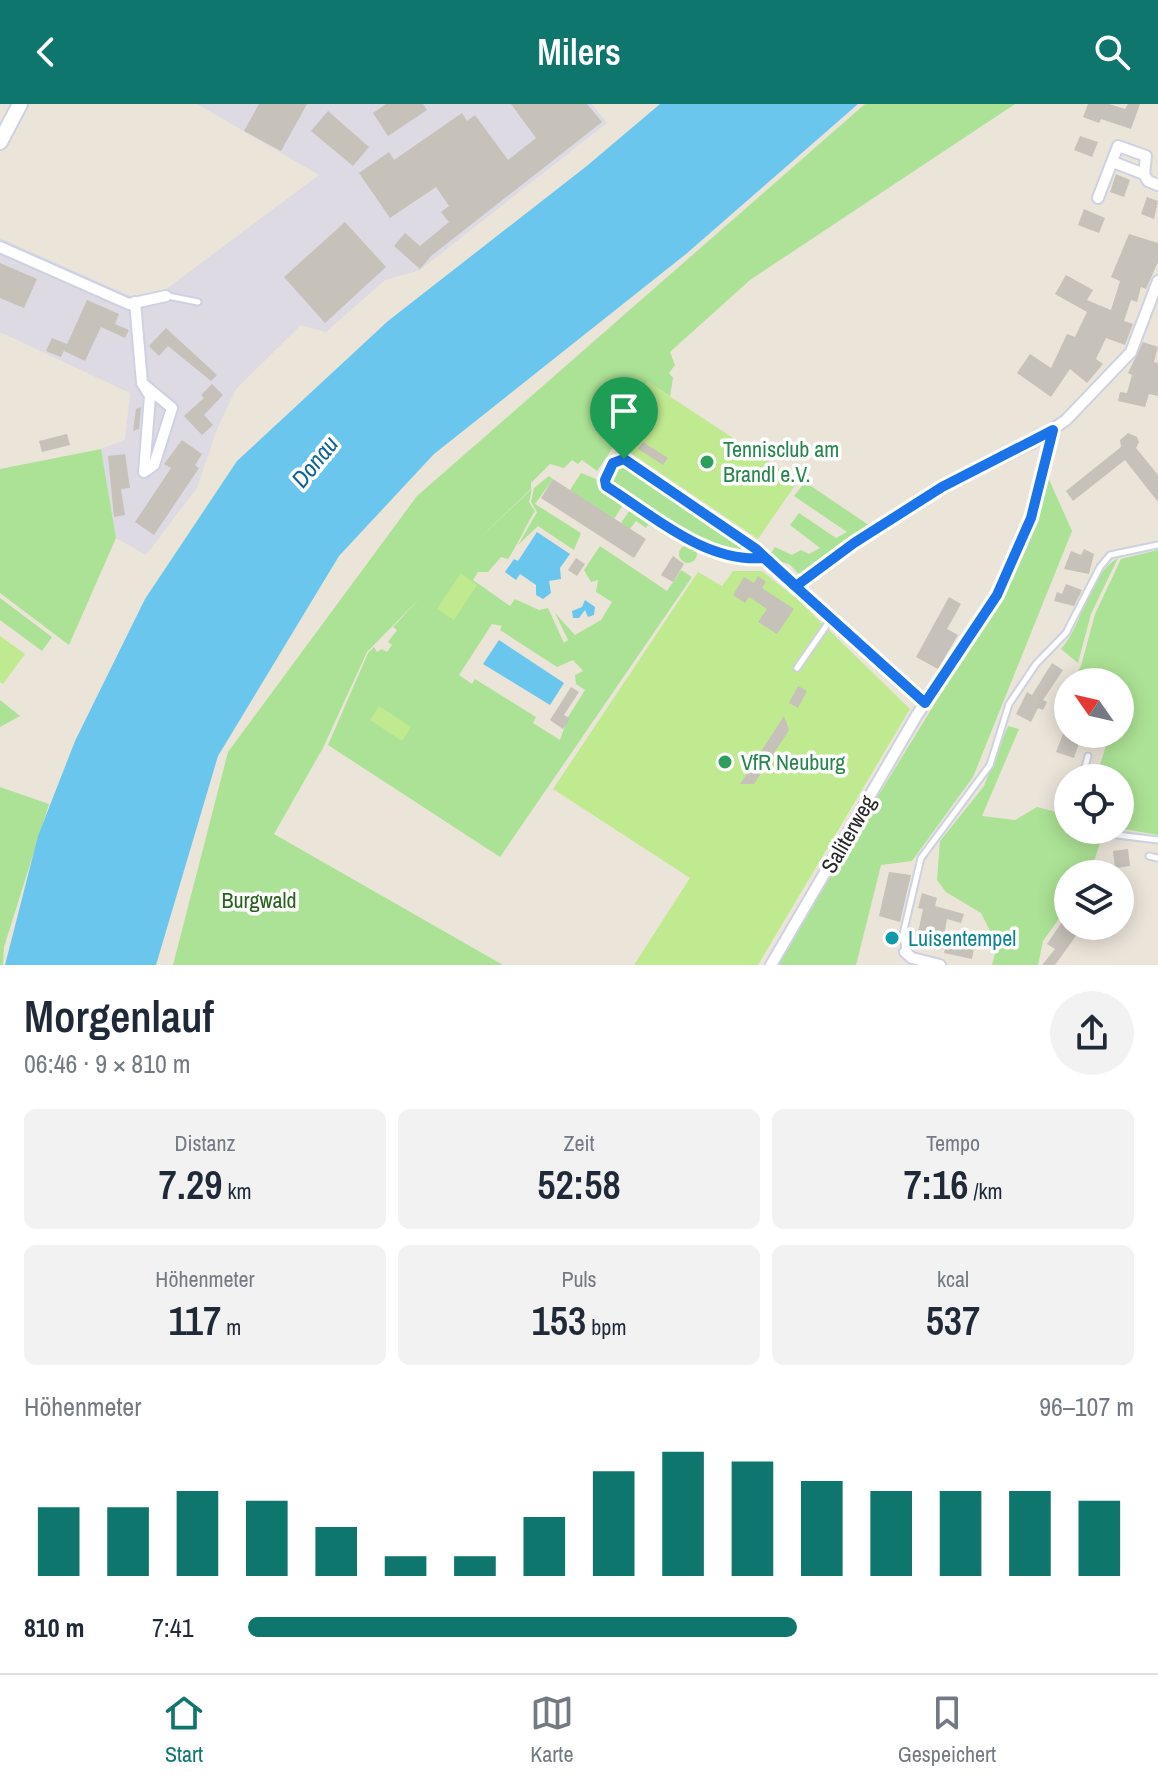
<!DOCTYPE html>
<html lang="de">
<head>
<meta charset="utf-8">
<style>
  :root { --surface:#fff; --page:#f2f2f3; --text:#1f2937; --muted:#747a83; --line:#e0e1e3; --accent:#0f766e }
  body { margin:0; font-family:"Archivo Narrow",sans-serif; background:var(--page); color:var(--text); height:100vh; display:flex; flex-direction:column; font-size:30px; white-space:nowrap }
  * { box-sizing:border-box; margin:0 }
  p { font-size:26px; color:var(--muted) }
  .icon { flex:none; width:44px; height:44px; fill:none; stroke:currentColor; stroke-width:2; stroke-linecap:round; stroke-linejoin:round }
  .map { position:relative; height:861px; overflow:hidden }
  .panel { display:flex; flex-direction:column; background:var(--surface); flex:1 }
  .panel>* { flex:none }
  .needle { width:52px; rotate:304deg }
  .controls { position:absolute; left:1054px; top:564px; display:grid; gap:16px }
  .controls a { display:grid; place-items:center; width:80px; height:80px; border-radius:50%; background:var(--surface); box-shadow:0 4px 20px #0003; font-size:40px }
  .pin { position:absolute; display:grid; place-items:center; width:68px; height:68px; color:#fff; margin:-82px -34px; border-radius:50% 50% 50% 0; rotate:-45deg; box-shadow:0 0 8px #0007 }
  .pin .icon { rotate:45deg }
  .round { display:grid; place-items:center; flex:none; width:84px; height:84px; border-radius:42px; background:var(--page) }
  .head { display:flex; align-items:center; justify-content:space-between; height:136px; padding:0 24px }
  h1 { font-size:44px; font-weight:600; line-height:60px }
  .figures { display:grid; grid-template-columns:repeat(3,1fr); gap:12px; height:136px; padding:8px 24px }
  .figures div { display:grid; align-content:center; border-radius:12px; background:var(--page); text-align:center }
  .figures b { font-size:40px; font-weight:600 }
  .figures small { font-size:22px; font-weight:400 }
  .figures p { font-size:22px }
  .chart { height:224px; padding:16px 24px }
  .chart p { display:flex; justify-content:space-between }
  .chart svg { width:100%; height:144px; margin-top:8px; stroke:var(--accent); stroke-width:6 }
  ul { padding:0 24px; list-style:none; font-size:26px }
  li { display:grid; grid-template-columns:128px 96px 1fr; align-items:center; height:60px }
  li i { height:20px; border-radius:10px; background:var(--accent) }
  header { display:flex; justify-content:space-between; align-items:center; height:104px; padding:0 24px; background:var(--accent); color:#fff; font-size:36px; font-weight:600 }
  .tab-bar { display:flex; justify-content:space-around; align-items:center; height:112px; border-top:2px solid var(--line); background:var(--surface); font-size:22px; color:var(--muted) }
  .tab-bar a { display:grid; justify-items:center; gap:4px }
  .tab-bar .on { color:var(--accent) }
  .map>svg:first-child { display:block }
</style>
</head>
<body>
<header><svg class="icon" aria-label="back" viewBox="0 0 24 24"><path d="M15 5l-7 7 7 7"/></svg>Milers<svg class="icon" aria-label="search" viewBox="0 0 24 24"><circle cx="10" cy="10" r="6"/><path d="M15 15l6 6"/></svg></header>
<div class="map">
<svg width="1158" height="861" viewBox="0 0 1158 861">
  <rect width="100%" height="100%" fill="#ebe4d9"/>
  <path fill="#dddae3" d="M197,0H592L607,19L420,166L385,176L326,228L301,221L236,285L217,325L197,384L146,451L116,434L101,345L125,336L130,289L0,228V134L139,196L157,192L319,71Z"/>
  <path fill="#ace295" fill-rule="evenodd" d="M865,0H1015L750,176L670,248L675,261L669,269L673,274L670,292L648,278L618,305L601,328L616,339L597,367L582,356L578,360L572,356L564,364L550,360L531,379V385L472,441L532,385L529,398L535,407C525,423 518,440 508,455L501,453L488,468H478L473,476L510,502L515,495L539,506L548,504L564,539L568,536L555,509L575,531L601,516L612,498L596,488L598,476L591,478L584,466L600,442L667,487L681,466L692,473L500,753L328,641L368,549L374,543L377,548L382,545L387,548L392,541L388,538L397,526L393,523L421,493L367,548L323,644L274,730L503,861H173L228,648L417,392ZM492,520L502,522L500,526L557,563L573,556L583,567L575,571L576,580L585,586L568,613L560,636L533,619L536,613L475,575L472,580L459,571Z
    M101,345L116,434L69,541L0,489V365Z
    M624,358L755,446L753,450C718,464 639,400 608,380V372L617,359Z
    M581,369L596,375L597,381L624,399L614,415L570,386Z
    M1047,371L1072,427L973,673L912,757L881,761L856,861H774L1001,492Z
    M549,372L553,375L535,400L581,429L574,446L538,422L518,441L537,408L531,398L534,384Z
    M805,378L873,424L802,473L789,460L768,454L775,443L792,451L801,446L809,450L820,444L790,421L799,409L836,434L847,428L794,392Z
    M632,403L651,416L646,424L636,417L630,425L621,419Z
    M679 450a9 9 0 1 1 18 0a9 9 0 1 1-18 0Z
    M1158,446V731L1124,725L1120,720V674H1096L1109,632L1105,630H1120V578H1071L1081,562L1095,510L1121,455Z
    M1118,454L1091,510L1078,559L1061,545C1084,519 1088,471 1118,454Z
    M0,494L52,533L42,547L0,516Z
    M0,596L20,612L0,623Z
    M1008,622L1019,625L982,712L1015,716L1037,703L1068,711V726H1096L1102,733L1090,770H1068V802L1043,837L1038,861H992L997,841L981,809L946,788L937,776L940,737L984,682Z
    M0,683L49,700L4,843L3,861H0Z"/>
  <path fill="#c0ea90" d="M648,278L798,377L758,435L600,328L618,305Z
    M733,467H762L798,496L910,605L758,861H634L690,774L553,685L698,468L722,482Z
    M461,469L477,481L454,516L437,505Z
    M0,532L25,550L3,580L0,578Z
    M379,602L411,623L402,637L370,616Z"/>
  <path fill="#6bc6ee" d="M660,0H858L686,150L434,350L339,452L218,652L156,861H5L38,732L75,637L145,495L237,357L388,217L588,61Z
    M537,428L570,450L560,464L561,475L549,477L551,489L543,495L536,491V481L520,470L516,476L505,468L514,455L518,457Z
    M585,496L595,503L594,511L588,513L585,506L579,514H573L572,507L582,503Z
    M499,536L564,579L550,601L483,560Z"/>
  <path fill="#c6c1b9" d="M259,0H307L281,47L244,27Z
    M386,0H423L427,6L388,32L373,9Z
    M511,0H587L602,18L431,152L420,165L394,142L405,129L420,142L449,118L441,108L449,102L436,83L390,114L359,69L389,48L394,56L462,9L467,17L475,11L508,56L536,34Z
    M1088,0H1109L1125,5L1128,0H1140L1131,25L1101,15L1099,19L1083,13Z
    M328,7L369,43L353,62L311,27Z
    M1080,32L1098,38L1092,53L1074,46Z
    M1116,70L1130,76L1124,93L1110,88Z
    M1147,93L1158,97L1154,115L1141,110Z
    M1084,105L1105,114L1099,129L1078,121Z
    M345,118L386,163L325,219L284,173Z
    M1129,130L1158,139V158L1146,185L1141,183L1137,198L1131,196L1124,217L1133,220L1125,241L1106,234L1096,255L1103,260L1087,279L1070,265L1051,293L1017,269L1030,250L1051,264L1067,230L1075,233L1087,208L1055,190L1066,171L1093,186L1087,196L1111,206L1120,177L1111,173Z
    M0,159L37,175L24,204L0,194Z
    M87,196L119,210L115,220L129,226L125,234L101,223L85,257L64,247Z
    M166,224L217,271L211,277L168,242L159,252L149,242Z
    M52,234L67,240L61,253L46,247Z
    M1143,238L1158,243L1154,258L1158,259V292L1149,290L1145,303L1118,297L1120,288L1127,289L1132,271L1128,269Z
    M212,280L223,291L204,311L213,321L202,331L184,312L204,294L201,291Z
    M141,303L139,325L133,327L136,305Z
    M641,318L650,324L638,342L629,336Z
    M1128,329L1137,333L1139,338L1136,344L1158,371V398L1125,356L1073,397L1066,387L1121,343L1120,336Z
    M67,330L70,341L42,348L39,337Z
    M182,336L202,350L195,361L199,364L154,431L135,418L171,364L164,360Z
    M643,338L668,354L663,361L638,345Z
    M125,350L130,384L121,385L125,411L114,413L108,352Z
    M553,375L646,435L634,454L541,394Z
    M1084,445L1094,450L1089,470L1064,465L1071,447L1081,451Z
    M673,452L684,460L673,478L661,471Z
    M576,454L585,460L577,472L568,466Z
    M758,472L766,478L762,484L794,505L777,530L758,518L767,505L749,493L745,499L733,491L744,473L754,479Z
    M1066,480L1082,486L1074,502L1054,497L1057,488L1062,490Z
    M949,493L961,500L947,525L958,531L938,565L916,553Z
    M1052,559L1063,566L1043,596L1047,598L1043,606L1038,604L1031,618L1016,610L1027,588L1032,591Z
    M798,582L807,587L798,604L789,599Z
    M571,583L579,588L564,611L570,614L563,625L550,616Z
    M784,612L789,626L754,680H740Z
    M1063,630L1080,636L1074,654L1056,648Z
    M1128,745L1130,762L1115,764L1113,747Z
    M889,768L911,771L900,818L879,812Z
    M922,789L937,794L935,802L964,810L961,819L947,815L944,832L975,839L972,855L944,849L945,845L915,843L923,805L918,804Z
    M1062,818L1078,829L1055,861H1042L1055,845L1047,840Z"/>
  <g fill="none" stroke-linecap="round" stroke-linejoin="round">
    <defs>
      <path id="service" d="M168,192L198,198
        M624,355L756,445L764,454C705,459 654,412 606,382L605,376L613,359Z
        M797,564L831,515
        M1082,674L1088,652
        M1114,726L1117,731L1158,736
        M1149,752L1158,754
        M905,847L903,830L921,754L990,661L1009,600L1036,560L1066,529L1100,463L1110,451L1158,441"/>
      <path id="minor" d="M1113,58L1144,70
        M1098,94L1118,42L1146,52L1144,70L1148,77L1158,81
        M0,143L129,200L166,192
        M135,198L142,279L150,292L144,368L154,361L172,304L142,279
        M764,454L925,599
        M796,482L854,439L942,383L1034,338L1066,316L1131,248L1158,177
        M905,848L912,854L940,861
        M771,861L917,611L997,491L1031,414L1053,326"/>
      <path id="secondary" d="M0,38L20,0"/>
    </defs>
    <use href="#service" stroke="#ced1e1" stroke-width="9"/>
    <use href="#minor" stroke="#ced1e1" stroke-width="14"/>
    <use href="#secondary" stroke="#ced1e1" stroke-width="18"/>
    <use href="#service" stroke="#fff" stroke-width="5"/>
    <use href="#minor" stroke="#fff" stroke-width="10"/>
    <use href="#secondary" stroke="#fff" stroke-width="14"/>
  </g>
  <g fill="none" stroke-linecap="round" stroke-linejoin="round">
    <defs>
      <path id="route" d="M624,355L613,359L605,376L606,382C654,412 705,459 764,454L925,599L997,491L1031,414L1053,326L942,383L854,439L796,482L756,445L624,355"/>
    </defs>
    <use href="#route" stroke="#fff" stroke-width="16"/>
    <use href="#route" stroke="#1a73e8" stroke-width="10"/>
  </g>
  <g fill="#2e9e5b" stroke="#fff" stroke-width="3">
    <circle cx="707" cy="358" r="8"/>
    <circle cx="725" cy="658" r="8"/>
  </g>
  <circle fill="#0f9aa8" stroke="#fff" stroke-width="3" cx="892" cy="834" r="8"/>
  <g text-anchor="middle" stroke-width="7" stroke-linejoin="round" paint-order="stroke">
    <g font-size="22" fill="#27864d" stroke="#fff" text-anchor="start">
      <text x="723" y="353">Tennisclub am<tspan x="723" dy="25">Brandl e.V.</tspan></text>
      <text x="741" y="666">VfR Neuburg</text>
    </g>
    <g font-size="22" fill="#282828" stroke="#fff">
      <text transform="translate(848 730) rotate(-60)" y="8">Saliterweg</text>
    </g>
    <g font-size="22" fill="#266419" stroke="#fff">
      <text x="259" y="804">Burgwald</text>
    </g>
    <g font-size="22" fill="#0d838f" stroke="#fff" text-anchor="start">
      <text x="908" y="842">Luisentempel</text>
    </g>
    <g font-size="24" font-style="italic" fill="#0d6297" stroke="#fff">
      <text transform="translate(315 358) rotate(-51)" y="8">Donau</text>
    </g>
  </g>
</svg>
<div class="controls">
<a><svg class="needle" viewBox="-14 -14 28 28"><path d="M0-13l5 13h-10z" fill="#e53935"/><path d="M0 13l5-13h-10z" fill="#747a83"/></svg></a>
<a><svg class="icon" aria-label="locate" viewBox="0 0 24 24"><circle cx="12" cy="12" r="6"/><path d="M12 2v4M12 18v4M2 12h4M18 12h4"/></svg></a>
<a><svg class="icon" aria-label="layers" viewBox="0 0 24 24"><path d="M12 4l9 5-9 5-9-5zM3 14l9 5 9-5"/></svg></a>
</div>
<div class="pin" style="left:624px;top:355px;background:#1e9e55"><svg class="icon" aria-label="arrive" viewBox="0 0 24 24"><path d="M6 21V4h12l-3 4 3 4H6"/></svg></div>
</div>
<section class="panel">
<div class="head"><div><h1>Morgenlauf</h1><p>06:46 · 9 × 810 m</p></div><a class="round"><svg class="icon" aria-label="share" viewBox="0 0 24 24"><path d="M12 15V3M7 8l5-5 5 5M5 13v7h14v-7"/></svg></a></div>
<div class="figures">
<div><p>Distanz</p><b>7.29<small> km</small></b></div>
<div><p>Zeit</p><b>52:58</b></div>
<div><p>Tempo</p><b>7:16<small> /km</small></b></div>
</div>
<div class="figures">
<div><p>Höhenmeter</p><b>117<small> m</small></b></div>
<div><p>Puls</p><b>153<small> bpm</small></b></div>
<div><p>kcal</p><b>537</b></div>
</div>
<div class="chart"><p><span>Höhenmeter</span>96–107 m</p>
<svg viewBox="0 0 160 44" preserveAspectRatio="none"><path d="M5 44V23M15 44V23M25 44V18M35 44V21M45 44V29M55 44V38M65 44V38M75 44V26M85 44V12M95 44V6M105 44V9M115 44V15M125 44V18M135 44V18M145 44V18M155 44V21"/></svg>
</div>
<ul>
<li><b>810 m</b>7:41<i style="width:62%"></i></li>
</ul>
</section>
<nav class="tab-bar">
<a class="on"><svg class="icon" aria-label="home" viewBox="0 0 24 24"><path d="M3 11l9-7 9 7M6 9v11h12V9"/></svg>Start</a>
<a><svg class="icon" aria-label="map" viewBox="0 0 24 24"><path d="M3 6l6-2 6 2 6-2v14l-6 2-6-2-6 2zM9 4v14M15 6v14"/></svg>Karte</a>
<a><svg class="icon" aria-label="saved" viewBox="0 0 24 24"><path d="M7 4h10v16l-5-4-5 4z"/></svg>Gespeichert</a>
</nav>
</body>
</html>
